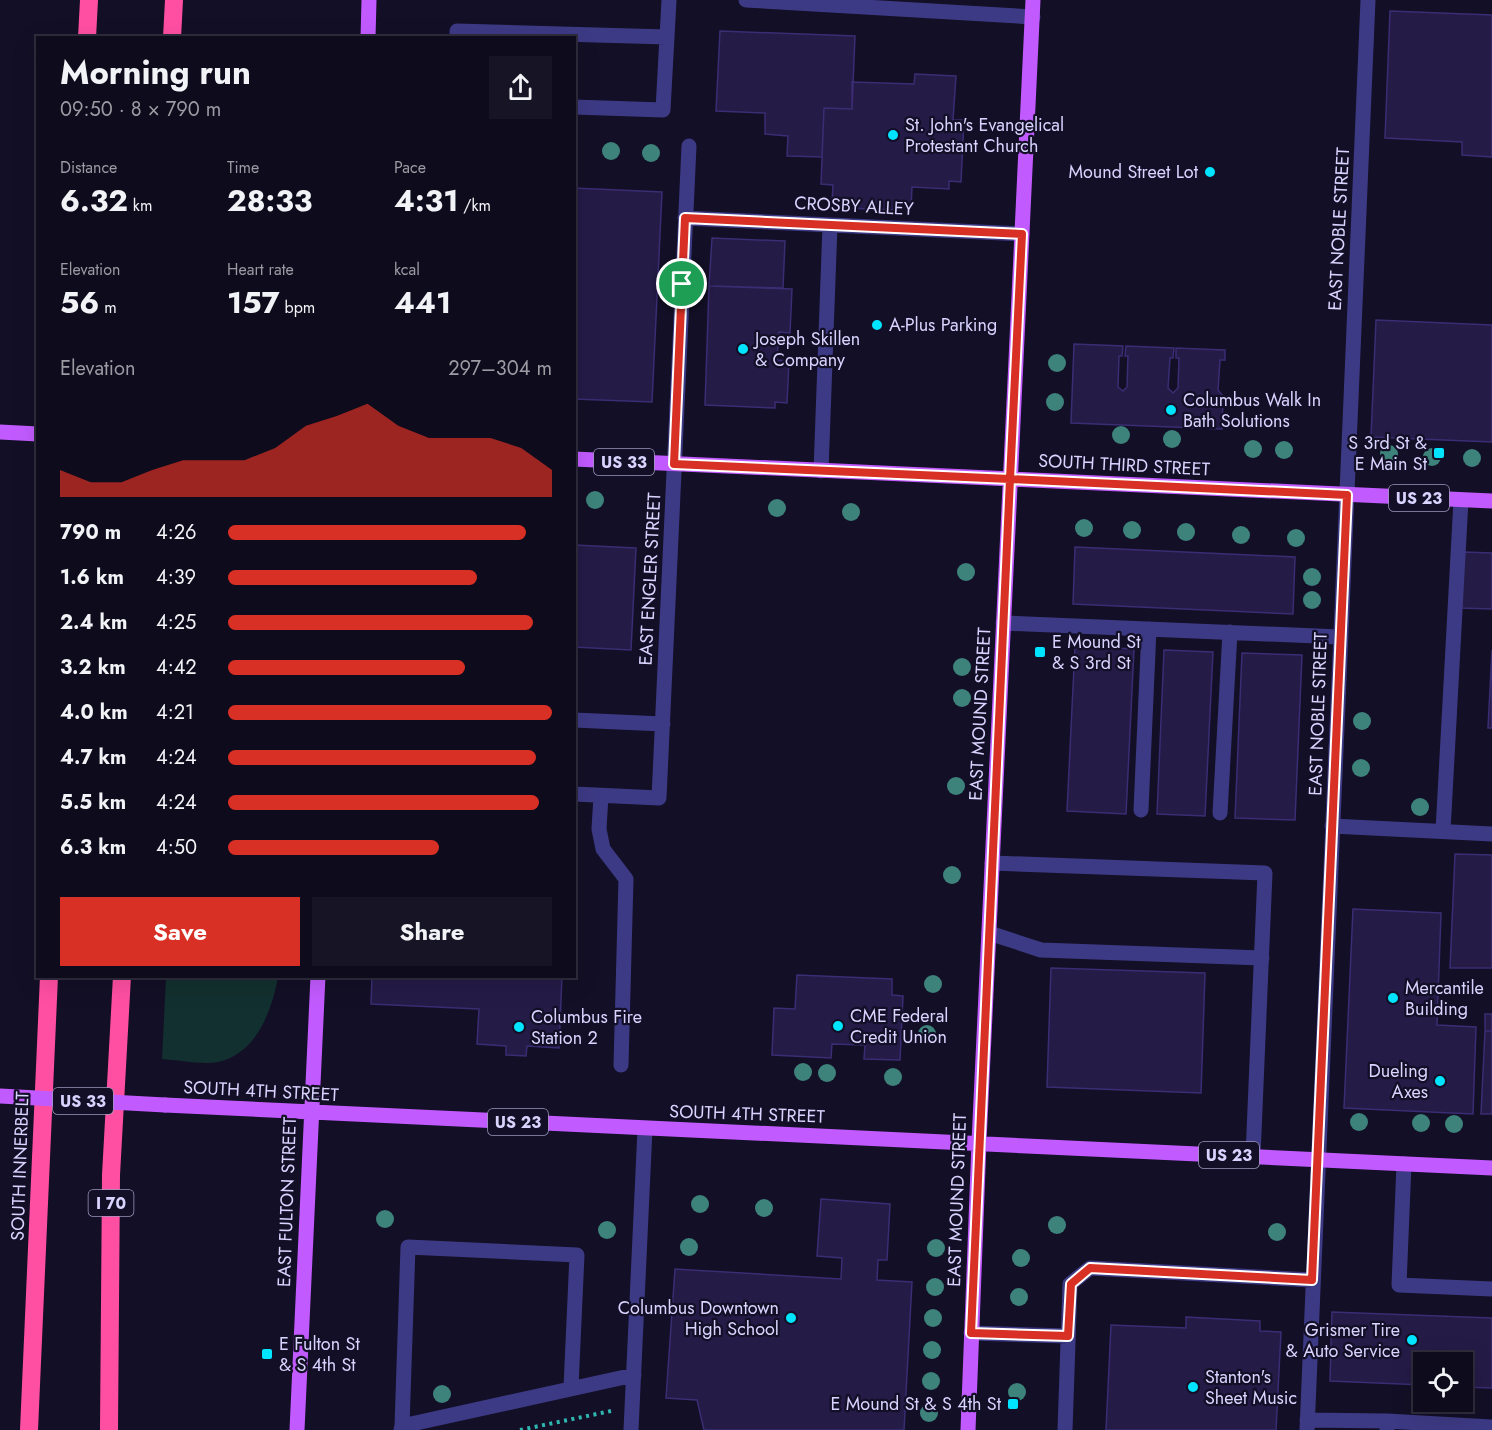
<!DOCTYPE html>
<html lang="en">
<head>
<meta charset="utf-8">
<style>
  :root { --surface:#0e0b1c; --page:#171425; --text:#f1f3f6; --muted:#9b9ba3; --line:#2e2b3b; --accent:#d93025 }
  body { margin:0; font-family:Jost,sans-serif; background:var(--page); color:var(--text); height:100vh; display:flex; flex-direction:column; font-size:22px; white-space:nowrap }
  * { box-sizing:border-box; margin:0 }
  p { font-size:20px; color:var(--muted) }
  .icon { flex:none; width:33px; height:33px; fill:none; stroke:currentColor; stroke-width:2; stroke-linecap:round; stroke-linejoin:round }
  .map { position:relative; flex:1; overflow:hidden }
  .sheet { position:absolute; left:36px; top:36px; width:540px; height:942px; display:flex; flex-direction:column; background:var(--surface); border-radius:0px; box-shadow:0 6px 24px #0002,0 0 0 2px var(--line) }
  .sheet>* { flex:none }
  .tools { position:absolute; left:1413px; top:1352px; display:grid; gap:12px }
  .tools a { display:grid; place-items:center; width:60px; height:60px; border-radius:0px; background:var(--surface); box-shadow:0 6px 24px #0002,0 0 0 2px var(--line); font-size:30px }
  .pin { position:absolute; display:grid; place-items:center; width:51px; height:51px; color:#fff; margin:-26px; border:3px solid #fff; border-radius:50%; box-shadow:0 2px 6px #0007 }
  .round { display:grid; place-items:center; flex:none; width:63px; height:63px; border-radius:0px; background:var(--page) }
  .headline { display:flex; align-items:center; justify-content:space-between; height:102px; padding:0 24px }
  h1 { font-size:33px; font-weight:700; line-height:45px }
  .stats { display:grid; grid-template-columns:repeat(3,1fr); gap:9px; height:102px; padding:6px 24px }
  .stats div { display:grid; align-content:center }
  .stats b { font-size:30px; font-weight:700 }
  .stats small { font-size:16px; font-weight:400 }
  .stats p { font-size:16px }
  .chart { height:168px; padding:12px 24px }
  .chart p { display:flex; justify-content:space-between }
  .chart svg { width:100%; height:108px; margin-top:6px; fill:var(--accent); opacity:.7 }
  .button { display:flex; gap:12px; margin-top:auto; padding:12px 24px }
  .button a { flex:1; height:69px; border-radius:0px; background:var(--accent); color:#fff; font-size:24px; font-weight:700; line-height:69px; text-align:center }
  .button a+a { background:var(--page); color:var(--text) }
  ul { padding:0 24px; list-style:none; font-size:20px }
  li { display:grid; grid-template-columns:96px 72px 1fr; align-items:center; height:45px }
  li i { height:15px; border-radius:8px; background:var(--accent) }
  .map>svg:first-child { display:block }
</style>
</head>
<body>
<div class="map">
<svg width="1492" height="1430" viewBox="0 0 1492 1430">
  <rect width="100%" height="100%" fill="#130f26"/>
  <path fill="#12302f" d="M166,977V976L278,977C272,1011 256,1054 218,1062C202,1065 179,1060 162,1059Z"/>
  <path fill="#241b47" stroke="#3b2d73" stroke-width="1.5" d="M1390,11L1492,15V157L1462,155V142L1385,138Z
    M720,31L855,36L852,109L824,108L822,157L787,156L788,136L765,134V113L716,111Z
    M915,74L956,76L953,120H964L961,182L949,181V189L912,187L911,208L900,207V210L844,208V205L832,204L833,185L821,184L824,108L852,109V82L914,84Z
    M574,188L662,192L652,402L574,399Z
    M712,238L785,241L783,288L709,286Z
    M709,286L792,289L790,333L779,332L777,360L789,361L787,403L775,402V408L705,405Z
    M1376,320L1492,325V442L1371,437Z
    M1074,344L1123,346L1122,356H1119L1118,387L1123,391L1127,387L1128,356H1125L1126,346L1174,348L1173,358H1170L1168,388L1173,393L1178,388L1179,358H1176V348L1225,350V360H1220L1218,390L1223,396L1222,429L1071,423Z
    M574,545L636,548L631,650L574,647Z
    M1075,547L1295,557L1293,614L1073,604Z
    M1464,552L1492,553V609L1461,608Z
    M1075,646L1134,649L1126,814L1067,811Z
    M1164,650L1213,652L1205,816L1157,814Z
    M1492,650V728H1488Z
    M1242,653L1302,655L1295,820L1235,818Z
    M1455,854L1492,855V968H1450Z
    M1353,909L1441,913L1437,1025L1476,1027L1473,1114L1344,1108Z
    M1051,968L1205,973L1201,1093L1047,1087Z
    M797,975L892,979V995L903,996L900,1060L864,1059L865,1045L832,1044L831,1058L772,1055L774,1008L795,1009Z
    M372,976H562L559,1048L527,1046L526,1056L506,1055V1046L477,1044L479,1009L371,1004Z
    M1485,1014H1492V1031H1485Z
    M1485,1031H1492V1114H1481Z
    M821,1199L890,1204L887,1260H878L877,1280L912,1282L904,1430H704L697,1400L666,1398L675,1269L841,1279L842,1258L817,1256Z
    M1332,1312L1492,1318V1388L1462,1387V1362H1424V1385L1330,1381Z
    M1186,1317L1260,1321V1331L1281,1332L1276,1430H1106L1111,1325L1186,1328Z"/>
  <g fill="none" stroke-linecap="round" stroke-linejoin="round">
    <path stroke="#2fb8b0" stroke-width="4" stroke-dasharray="3 4.5" stroke-linecap="butt" d="M520,1430L611,1411"/>
    <path stroke="#3d3a85" stroke-width="15" d="M746,0L1033,17
      M457,38V31L667,37
      M574,107L663,110L669,0
      M685,218L1022,234
      M821,471L830,225
      M1003,623L1340,637
      M574,720L663,724
      M574,794L659,798L689,146
      M601,796L599,829L603,849L626,879L621,1065
      M1141,810L1149,629
      M1220,813L1230,632
      M1332,826L1492,834
      M1443,831L1461,500
      M992,863L1265,873L1253,1156
      M989,933L1041,950L1262,958
      M1404,1164L1399,1285L1492,1289
      M971,1333L1068,1336
      M1307,1420L1387,1421
      M402,1426L408,1247L577,1255L571,1387
      M401,1430L402,1426L634,1375
      M631,1430L645,1129
      M1065,1430L1070,1284L1090,1268L1312,1280
      M1307,1430L1368,0
      M1387,1430V1421L1491,1427V1430"/>
    <path stroke="#c25bff" stroke-width="15" d="M368,38L369,0
      M0,432L38,434
      M574,459L1492,501
      M165,1105L1492,1168
      M297,1430L318,976
      M968,1430L979,1142L1033,0"/>
    <path stroke="#ff4fa3" stroke-width="18" d="M87,38L89,0
      M172,38L174,0
      M29,1430L49,976
      M109,1430L111,1175L122,976"/>
    <path stroke="#c25bff" stroke-width="15" d="M0,1096L165,1105"/>
  </g>
  <g fill="#3d827b">
    <circle cx="611" cy="151" r="9"/>
    <circle cx="651" cy="153" r="9"/>
    <circle cx="1057" cy="363" r="9"/>
    <circle cx="1055" cy="402" r="9"/>
    <circle cx="1121" cy="435" r="9"/>
    <circle cx="1172" cy="439" r="9"/>
    <circle cx="1253" cy="449" r="9"/>
    <circle cx="1284" cy="450" r="9"/>
    <circle cx="1389" cy="454" r="9"/>
    <circle cx="1432" cy="457" r="9"/>
    <circle cx="1472" cy="458" r="9"/>
    <circle cx="595" cy="500" r="9"/>
    <circle cx="777" cy="508" r="9"/>
    <circle cx="851" cy="512" r="9"/>
    <circle cx="1084" cy="528" r="9"/>
    <circle cx="1132" cy="530" r="9"/>
    <circle cx="1186" cy="532" r="9"/>
    <circle cx="1241" cy="535" r="9"/>
    <circle cx="1296" cy="538" r="9"/>
    <circle cx="966" cy="572" r="9"/>
    <circle cx="1312" cy="577" r="9"/>
    <circle cx="1312" cy="600" r="9"/>
    <circle cx="962" cy="667" r="9"/>
    <circle cx="962" cy="698" r="9"/>
    <circle cx="1362" cy="721" r="9"/>
    <circle cx="1361" cy="768" r="9"/>
    <circle cx="956" cy="786" r="9"/>
    <circle cx="1420" cy="807" r="9"/>
    <circle cx="952" cy="875" r="9"/>
    <circle cx="933" cy="984" r="9"/>
    <circle cx="927" cy="1034" r="9"/>
    <circle cx="803" cy="1072" r="9"/>
    <circle cx="827" cy="1073" r="9"/>
    <circle cx="893" cy="1077" r="9"/>
    <circle cx="1359" cy="1122" r="9"/>
    <circle cx="1421" cy="1123" r="9"/>
    <circle cx="1454" cy="1124" r="9"/>
    <circle cx="700" cy="1204" r="9"/>
    <circle cx="764" cy="1208" r="9"/>
    <circle cx="385" cy="1219" r="9"/>
    <circle cx="1057" cy="1225" r="9"/>
    <circle cx="607" cy="1230" r="9"/>
    <circle cx="1277" cy="1232" r="9"/>
    <circle cx="689" cy="1247" r="9"/>
    <circle cx="936" cy="1248" r="9"/>
    <circle cx="1021" cy="1258" r="9"/>
    <circle cx="935" cy="1287" r="9"/>
    <circle cx="1019" cy="1297" r="9"/>
    <circle cx="933" cy="1318" r="9"/>
    <circle cx="932" cy="1350" r="9"/>
    <circle cx="931" cy="1381" r="9"/>
    <circle cx="1017" cy="1392" r="9"/>
    <circle cx="442" cy="1394" r="9"/>
    <circle cx="929" cy="1413" r="9"/>
  </g>
  <g fill="none" stroke-linecap="round" stroke-linejoin="round">
    <defs>
      <path id="route" d="M682,284L674,464L1010,479L971,1333L1068,1336L1071,1284L1090,1268L1312,1280L1347,495L1010,479L1022,234L685,218L682,284"/>
    </defs>
    <use href="#route" stroke="#fff" stroke-width="12"/>
    <use href="#route" stroke="#d93025" stroke-width="8"/>
  </g>
  <g fill="#00e5ff" stroke="#130f26" stroke-width="2">
    <circle cx="893" cy="135" r="6"/>
    <circle cx="1210" cy="172" r="6"/>
    <circle cx="877" cy="325" r="6"/>
    <circle cx="743" cy="349" r="6"/>
    <circle cx="1171" cy="410" r="6"/>
    <rect x="1433" y="447" width="12" height="12" rx="3"/>
    <rect x="1034" y="646" width="12" height="12" rx="3"/>
    <circle cx="1393" cy="998" r="6"/>
    <circle cx="838" cy="1026" r="6"/>
    <circle cx="519" cy="1027" r="6"/>
    <circle cx="1440" cy="1081" r="6"/>
    <circle cx="791" cy="1318" r="6"/>
    <circle cx="1412" cy="1340" r="6"/>
    <rect x="261" y="1348" width="12" height="12" rx="3"/>
    <circle cx="1193" cy="1387" r="6"/>
    <rect x="1007" y="1398" width="12" height="12" rx="3"/>
  </g>
  <g text-anchor="middle" stroke-width="4.5" stroke-linejoin="round" paint-order="stroke">
    <g fill="#130f26" stroke="#9e99be" stroke-width="1.5">
      <rect x="594" y="449" width="60" height="26" rx="4.5"/>
      <rect x="1389" y="485" width="60" height="26" rx="4.5"/>
      <rect x="53" y="1088" width="60" height="26" rx="4.5"/>
      <rect x="488" y="1109" width="60" height="26" rx="4.5"/>
      <rect x="1199" y="1142" width="60" height="26" rx="4.5"/>
      <rect x="88.5" y="1190" width="45" height="26" rx="4.5"/>
    </g>
    <g font-size="16" font-weight="bold" fill="#d9d4ff">
      <text x="624" y="468">US 33</text>
      <text x="1419" y="504">US 23</text>
      <text x="83" y="1107">US 33</text>
      <text x="518" y="1128">US 23</text>
      <text x="1229" y="1161">US 23</text>
      <text x="111" y="1209">I 70</text>
    </g>
    <g font-size="18" fill="#d9d4ff" stroke="#130f26" text-anchor="start">
      <text x="905" y="131">St. John's Evangelical<tspan x="905" dy="21">Protestant Church</tspan></text>
      <text x="1198" y="178" text-anchor="end">Mound Street Lot</text>
      <text x="889" y="331">A-Plus Parking</text>
      <text x="755" y="345">Joseph Skillen<tspan x="755" dy="21">&amp; Company</tspan></text>
      <text x="1183" y="406">Columbus Walk In<tspan x="1183" dy="21">Bath Solutions</tspan></text>
      <text x="1427" y="449" text-anchor="end">S 3rd St &amp;<tspan x="1427" dy="21">E Main St</tspan></text>
      <text x="1052" y="648">E Mound St<tspan x="1052" dy="21">&amp; S 3rd St</tspan></text>
      <text x="1405" y="994">Mercantile<tspan x="1405" dy="21">Building</tspan></text>
      <text x="850" y="1022">CME Federal<tspan x="850" dy="21">Credit Union</tspan></text>
      <text x="531" y="1023">Columbus Fire<tspan x="531" dy="21">Station 2</tspan></text>
      <text x="1428" y="1077" text-anchor="end">Dueling<tspan x="1428" dy="21">Axes</tspan></text>
      <text x="779" y="1314" text-anchor="end">Columbus Downtown<tspan x="779" dy="21">High School</tspan></text>
      <text x="1400" y="1336" text-anchor="end">Grismer Tire<tspan x="1400" dy="21">&amp; Auto Service</tspan></text>
      <text x="279" y="1350">E Fulton St<tspan x="279" dy="21">&amp; S 4th St</tspan></text>
      <text x="1205" y="1383">Stanton's<tspan x="1205" dy="21">Sheet Music</tspan></text>
      <text x="1001" y="1410" text-anchor="end">E Mound St &amp; S 4th St</text>
    </g>
    <g font-size="18" fill="#d9d4ff" stroke="#130f26">
      <text transform="translate(854 206) rotate(3)" y="6">CROSBY ALLEY</text>
      <text transform="translate(1339 229) rotate(-87)" y="6">EAST NOBLE STREET</text>
      <text transform="translate(1124 465) rotate(3)" y="6">SOUTH THIRD STREET</text>
      <text transform="translate(650 579) rotate(-87)" y="6">EAST ENGLER STREET</text>
      <text transform="translate(980 714) rotate(-87)" y="6">EAST MOUND STREET</text>
      <text transform="translate(1318 714) rotate(-88)" y="6">EAST NOBLE STREET</text>
      <text transform="translate(261 1091) rotate(3)" y="6">SOUTH 4TH STREET</text>
      <text transform="translate(747 1114) rotate(2)" y="6">SOUTH 4TH STREET</text>
      <text transform="translate(20 1166) rotate(-88)" y="6">SOUTH INNERBELT</text>
      <text transform="translate(957 1200) rotate(-88)" y="6">EAST MOUND STREET</text>
      <text transform="translate(287 1202) rotate(-88)" y="6">EAST FULTON STREET</text>
    </g>
  </g>
</svg>
<div class="tools">
<a><svg class="icon" aria-label="locate" viewBox="0 0 24 24"><circle cx="12" cy="12" r="6"/><path d="M12 2v4M12 18v4M2 12h4M18 12h4"/></svg></a>
</div>
<div class="pin" style="left:682px;top:284px;background:#1e9e55"><svg class="icon" aria-label="arrive" viewBox="0 0 24 24"><path d="M6 21V4h12l-3 4 3 4H6"/></svg></div>
<section class="sheet">
<div class="headline"><div><h1>Morning run</h1><p>09:50 · 8 × 790 m</p></div><a class="round"><svg class="icon" aria-label="share" viewBox="0 0 24 24"><path d="M12 15V3M7 8l5-5 5 5M5 13v7h14v-7"/></svg></a></div>
<div class="stats">
<div><p>Distance</p><b>6.32<small> km</small></b></div>
<div><p>Time</p><b>28:33</b></div>
<div><p>Pace</p><b>4:31<small> /km</small></b></div>
</div>
<div class="stats">
<div><p>Elevation</p><b>56<small> m</small></b></div>
<div><p>Heart rate</p><b>157<small> bpm</small></b></div>
<div><p>kcal</p><b>441</b></div>
</div>
<div class="chart"><p><span>Elevation</span>297–304 m</p>
<svg viewBox="0 0 160 44" preserveAspectRatio="none"><path d="M0 44V33L10 38L20 38L30 33L40 29L50 29L60 29L70 24L80 15L90 11L100 6L110 15L120 20L130 20L140 20L150 24L160 33V44z"/></svg>
</div>
<ul>
<li><b>790 m</b>4:26<i style="width:92%"></i></li>
<li><b>1.6 km</b>4:39<i style="width:77%"></i></li>
<li><b>2.4 km</b>4:25<i style="width:94%"></i></li>
<li><b>3.2 km</b>4:42<i style="width:73%"></i></li>
<li><b>4.0 km</b>4:21<i style="width:100%"></i></li>
<li><b>4.7 km</b>4:24<i style="width:95%"></i></li>
<li><b>5.5 km</b>4:24<i style="width:96%"></i></li>
<li><b>6.3 km</b>4:50<i style="width:65%"></i></li>
</ul>
<div class="button"><a>Save</a><a>Share</a></div>
</section>
</div>
</body>
</html>
